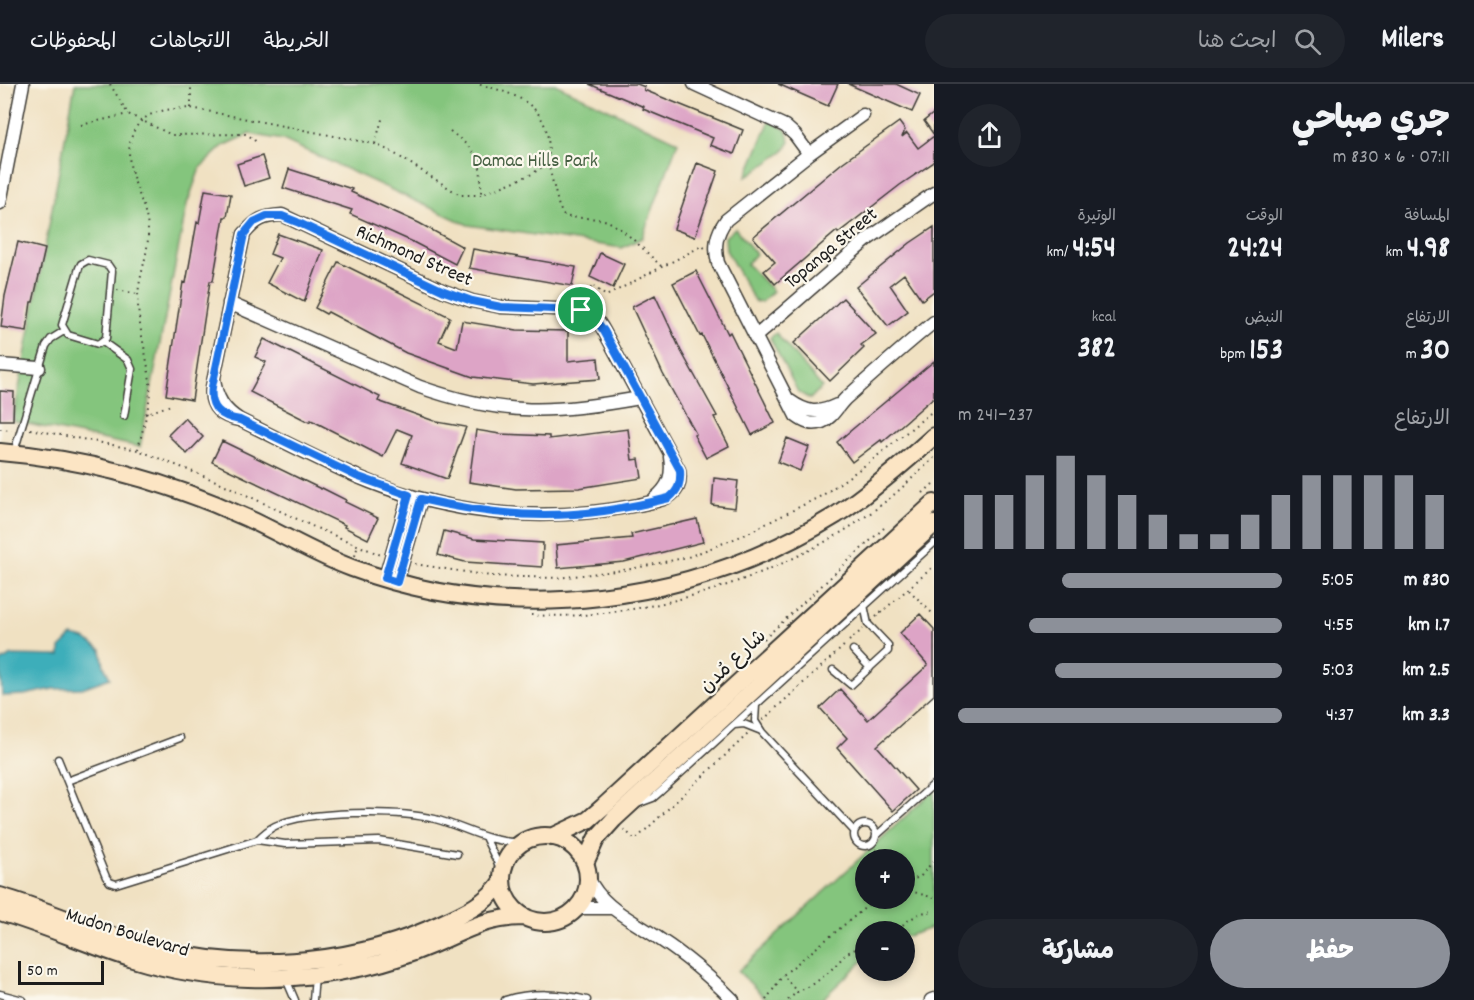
<!DOCTYPE html>
<html lang="ar">
<head>
<meta charset="utf-8">
<style>
  :root { --surface:#171b24; --page:#20242c; --text:#f1f3f6; --muted:#9ea1a6; --line:#363941; --accent:#8c9099 }
  body { margin:0; font-family:Dekko,"Playpen Sans Arabic",sans-serif; background:var(--page); color:var(--text); direction:rtl; height:100vh; display:flex; flex-direction:column; font-size:22px; white-space:nowrap }
  * { box-sizing:border-box; margin:0 }
  p { font-size:20px; color:var(--muted) }
  .icon { flex:none; width:33px; height:33px; fill:none; stroke:currentColor; stroke-width:2; stroke-linecap:round; stroke-linejoin:round }
  .map { position:relative; flex:1; overflow:hidden; direction:ltr }
  .panel { display:flex; flex-direction:column; background:var(--surface); width:540px }
  .panel>* { flex:none }
  .buttons { position:absolute; left:855px; top:765px; display:grid; gap:12px }
  .buttons a { display:grid; place-items:center; width:60px; height:60px; border-radius:50%; background:var(--surface); box-shadow:0 3px 9px #0003; font-size:30px }
  .scale { position:absolute; left:18px; bottom:15px; width:86px; box-sizing:border-box; padding-left:6px; border:3px solid #1c1c1c; border-top:0; font-size:16px; line-height:21px; white-space:nowrap; color:#1c1c1c; -webkit-text-stroke:4px #fbf7ec; paint-order:stroke }
  .pin { position:absolute; display:grid; place-items:center; width:51px; height:51px; color:#fff; margin:-26px; border:3px solid #fff; border-radius:50%; box-shadow:0 2px 6px #0007 }
  .round { display:grid; place-items:center; flex:none; width:63px; height:63px; border-radius:32px; background:var(--page) }
  .headline { display:flex; align-items:center; justify-content:space-between; height:102px; padding:0 24px }
  h1 { font-size:33px; font-weight:800; line-height:45px }
  .metrics { display:grid; grid-template-columns:repeat(3,1fr); gap:9px; height:102px; padding:6px 24px }
  .metrics div { display:grid; align-content:center }
  .metrics b { font-size:30px; font-weight:800 }
  .metrics small { font-size:16px; font-weight:400 }
  .metrics p { font-size:16px }
  .chart { height:168px; padding:12px 24px }
  .chart p { display:flex; justify-content:space-between }
  .chart svg { width:100%; height:108px; margin-top:6px; stroke:var(--accent); stroke-width:6 }
  .primary-button { display:flex; gap:12px; margin-top:auto; padding:12px 24px }
  .primary-button a { flex:1; height:69px; border-radius:36px; background:var(--accent); color:#fff; font-size:24px; font-weight:800; line-height:69px; text-align:center }
  .primary-button a+a { background:var(--page); color:var(--text) }
  ul { padding:0 24px; list-style:none; font-size:20px }
  li { display:grid; grid-template-columns:96px 72px 1fr; align-items:center; height:45px }
  li i { height:15px; border-radius:8px; background:var(--accent) }
  header { display:flex; align-items:center; gap:36px; box-sizing:border-box; height:84px; padding:0 30px; background:var(--surface); border-bottom:2px solid var(--line) }
  header strong { font-size:28px }
  nav { display:flex; gap:33px; margin-inline-start:auto; font-size:21px }
  .search { width:420px; height:54px; background:var(--page); display:flex; align-items:center; gap:15px; box-sizing:border-box; padding:0 21px; border-radius:33px; color:var(--muted); font-size:22px }
  main { display:flex; flex:1; min-height:0 }
  .map>svg:first-child { display:block }
</style>
</head>
<body>
<header>
<strong>Milers</strong>
<div class="search"><svg class="icon" aria-label="search" viewBox="0 0 24 24"><circle cx="10" cy="10" r="6"/><path d="M15 15l6 6"/></svg>ابحث هنا</div>
<nav><a>الخريطة</a><a>الاتجاهات</a><a>المحفوظات</a></nav>
</header>
<main>
<section class="panel">
<div class="headline"><div><h1>جري صباحي</h1><p>07:11 · 6 × 830 m</p></div><a class="round"><svg class="icon" aria-label="share" viewBox="0 0 24 24"><path d="M12 15V3M7 8l5-5 5 5M5 13v7h14v-7"/></svg></a></div>
<div class="metrics">
<div><p>المسافة</p><b>4.98<small> km</small></b></div>
<div><p>الوقت</p><b>24:24</b></div>
<div><p>الوتيرة</p><b>4:54<small> /km</small></b></div>
</div>
<div class="metrics">
<div><p>الارتفاع</p><b>30<small> m</small></b></div>
<div><p>النبض</p><b>153<small> bpm</small></b></div>
<div><p>kcal</p><b>382</b></div>
</div>
<div class="chart"><p><span>الارتفاع</span>237–241 m</p>
<svg viewBox="0 0 160 44" preserveAspectRatio="none"><path d="M5 44V22M15 44V22M25 44V14M35 44V6M45 44V14M55 44V22M65 44V30M75 44V38M85 44V38M95 44V30M105 44V22M115 44V14M125 44V14M135 44V14M145 44V14M155 44V22"/></svg>
</div>
<ul>
<li><b>830 m</b>5:05<i style="width:68%"></i></li>
<li><b>1.7 km</b>4:55<i style="width:78%"></i></li>
<li><b>2.5 km</b>5:03<i style="width:70%"></i></li>
<li><b>3.3 km</b>4:37<i style="width:100%"></i></li>
</ul>
<div class="primary-button"><a>حفظ</a><a>مشاركة</a></div>
</section>
<div class="map">
<svg width="934" height="916" viewBox="0 0 934 916">
  <rect width="100%" height="100%" fill="#fbf7ec"/>
  <filter id="ink" filterUnits="userSpaceOnUse"><feTurbulence type="fractalNoise" baseFrequency=".0167" numOctaves="2"/><feDisplacementMap in="SourceGraphic" scale="12" xChannelSelector="R" yChannelSelector="G"/><feConvolveMatrix kernelMatrix="1 2 1 2 8 2 1 2 1" color-interpolation-filters="sRGB"/></filter>
  <filter id="wash" filterUnits="userSpaceOnUse"><feTurbulence type="fractalNoise" baseFrequency=".008" numOctaves="4" result="noise"/><feDisplacementMap in="SourceGraphic" scale="24" xChannelSelector="R" yChannelSelector="G"/><feGaussianBlur stdDeviation="1.35" result="paint"/><feColorMatrix in="noise" values="0 0 0 0 0 0 0 0 0 0 0 0 0 0 0 0 0 1.4 0 .05"/><feComposite in="paint" operator="in"/></filter>
  <g filter="url(#wash)">
    <rect width="100%" height="100%" fill="#f0e1c2"/>
    <path fill="#84c57d" stroke="#50704c" stroke-width="1.5" fill-rule="evenodd" d="M75,0H555L678,58L642,154L622,164L468,141L283,56L250,50L223,62L200,84L187,120L140,363L13,337Z
      M770,36L786,46L790,58L783,68L746,93Z
      M735,144L756,170L747,180L773,207L762,218H755L726,166L725,153Z
      M776,249L822,303L810,315L798,308L770,254Z
      M934,706V843L905,853L904,848H866L865,875L821,916H767L738,887ZM866,776H904V814H866Z"/>
    <path fill="#3eaeba" stroke="#2d656b" stroke-width="1.5" d="M72,552L85,555L101,566L104,582L110,594L82,604L53,605L24,611L2,612L0,578L11,571L60,572V564Z"/>
    <g id="blocks">
      <path fill="#dda4c6" d="M589,0H637L645,3L644,6L743,46L734,70L710,61L713,54L643,25L644,23Z
        M778,0H838L828,22Z
        M848,0H896L920,11L912,28Z
        M934,29V51L924,37Z
        M899,38L905,46L902,53L907,49L918,64L934,52V78L900,101L838,149L837,147L775,200L764,187L775,178L753,153L842,79Z
        M262,72L269,94L244,102L237,80Z
        M697,79L718,87L695,153L674,145Z
        M289,85L352,105L351,108L419,139L463,163L455,180L411,157L350,130L352,126L283,104Z
        M205,106L231,110L227,133H224L213,197H210L192,316L166,311L183,198L186,199L197,138L199,139Z
        M934,143V207L922,216L904,190L890,201L908,227L888,242L856,203L910,159Z
        M278,150L323,166L304,218L267,199L280,174L270,170Z
        M18,158L45,165L33,218H31L27,247L1,243L5,212Z
        M473,165L576,183L572,202L469,184Z
        M600,169L624,180L613,204L590,193Z
        M338,178L450,233L439,257L457,264L462,237L517,246L568,247V277L598,274L600,295L533,300L473,293L406,269L328,228L326,230L315,224Z
        M696,187L728,250L730,248L775,339L752,351L702,251L700,252L673,199Z
        M655,211L681,267L717,332L714,333L729,362L706,374L694,351L696,350L663,290L632,223Z
        M843,214L876,250L861,261L864,264L830,297L794,259Z
        M264,255L380,313L378,317L437,338L466,343L447,395L402,379L412,351L397,345L383,373L311,336L309,338L250,308L266,278L255,273Z
        M934,277V313L882,358L881,356L852,378L837,358Z
        M0,307L14,308L13,336H0Z
        M185,334L203,353L187,370L168,351Z
        M628,345L632,376L639,375L642,394L579,404L516,405L469,398L476,346L500,350L549,352V355Z
        M787,354L809,363L800,387L778,378Z
        M222,357L321,405L322,404L346,416L345,418L378,434L368,455L344,443L345,441L212,378Z
        M714,394L738,397L735,424L712,421Z
        M697,435L703,458L624,478L558,484L556,461L632,454L631,450Z
        M444,447L474,455L543,459L542,483L465,478L438,471Z
        M920,530L934,545V611L877,662L916,706L893,727L837,664L847,654L820,624L840,605L868,636L928,581L900,549Z"/>
    </g>
  </g>
  <g filter="url(#ink)">
    <use href="#blocks" fill-opacity="0" stroke="#3c3a35" stroke-width="1.5"/>
    <g fill="none" stroke-linecap="round" stroke-linejoin="round">
      <defs>
        <path id="lane" d="M88,176L108,181L112,187L106,254L98,260L68,251L62,241L79,184L81,180Z
          M103,258L128,276L132,285L124,332
          M14,368L46,262L51,255L64,247
          M853,566L870,584
          M833,586L851,601L888,567V561L868,540L864,521
          M756,621L755,637L762,648L854,747
          M734,641L744,640L759,646
          M58,675L106,793L110,798L116,800L257,756C262,751 267,746 275,742C308,726 398,726 435,735C465,743 490,760 523,758
          M67,697L180,654
          M637,720L653,714L660,708L934,459
          M854 751a11 11 0 1 1 22 0a11 11 0 1 1-22 0Z
          M876,752L934,700
          M486,755L502,788
          M257,756L285,760L379,757L457,770
          M286,895L295,916
          M0,910L23,916
          M313,916L315,892
          M505,916C531,908 561,909 587,916"/>
        <path id="street" d="M694,0L785,42L795,51L809,70
          M863,31L809,70L726,136C716,150 714,162 718,179L796,332C804,338 812,342 822,338C832,334 837,323 845,315C874,289 903,263 934,238
          M0,119L23,0
          M229,219L420,303C505,333 554,329 640,314
          M755,253L868,155L934,109
          M0,281L39,284
          M214,295C216,314 224,326 240,336C279,355 317,375 356,392C446,431 542,440 638,421C660,416 684,415 679,386L604,247C598,236 593,231 581,226L501,223L472,217L444,207L282,131C263,132 257,135 244,150L212,303C209,324 222,333 240,336
          M790,317C807,329 818,330 837,321
          M654,415C669,403 673,392 670,373
          M385,494L409,411
          M397,498L421,415
          M588,793C603,826 634,836 661,856C687,873 711,894 733,916
          M578,824H611
          M931,916L934,915"/>
        <path id="secondary" d="M0,368C86,375 169,398 247,434C282,450 316,471 352,484C512,543 692,520 836,431C871,408 903,380 934,352
          M502 795a43 43 0 1 1 86 0a43 43 0 1 1-86 0Z
          M552,753L588,736L603,723L934,419
          M585,779L596,755L614,735L934,440
          M0,812C52,827 102,852 155,865C243,887 343,882 427,846C455,833 485,823 502,797
          M0,828C45,841 88,861 133,875C208,898 288,900 364,883C386,878 408,871 429,862C463,848 486,833 524,833"/>
      </defs>
      <use href="#lane" stroke="#3c3a35" stroke-width="9"/>
      <use href="#street" stroke="#3c3a35" stroke-width="15"/>
      <use href="#secondary" stroke="#3c3a35" stroke-width="20"/>
      <path stroke="#3c3a35" stroke-width="2" stroke-dasharray="1.5 4.5" stroke-linecap="butt" d="M110,0L128,30L172,51L245,50L253,54L257,60
        M191,24V0
        M81,41L128,30
        M450,47C478,69 482,74 481,110
        M375,60L383,32
        M548,79L559,123L564,132C577,135 597,133 607,137C625,145 647,169 662,183
        M117,206L138,210
        M586,216L592,201L606,212L702,162L705,164
        M145,330L171,321
        M0,345L12,346
        M30,345L138,366L221,399L314,443L381,471
        M138,365C142,348 152,314 150,298C147,269 137,241 138,212C139,191 149,169 148,148C148,116 122,89 131,55C139,26 166,25 191,24L375,60L392,68L460,111H481L532,90L548,79C554,24 523,11 477,0
        M923,409L934,399
        M355,472L358,461
        M415,480L490,492L558,494L631,485L688,473L744,451L823,411L871,377L934,326
        M909,506L934,531
        M531,531C644,539 798,489 886,417C903,404 918,388 934,374
        M876,533L934,482
        M764,555L885,443
        M849,557L863,545
        M763,636L845,561
        M624,745L635,756L748,650
        M872,760L885,776
        M904,798L920,793L934,776
        M904,805L934,814
        M893,848C905,840 919,825 934,828
        M866,860L847,869L828,889L812,901L797,908L783,891L877,814
        M766,916L783,891
        M788,916L797,908"/>
      <use href="#lane" stroke="#fff" stroke-width="6"/>
      <use href="#street" stroke="#fff" stroke-width="12"/>
      <use href="#secondary" stroke="#fce5c4" stroke-width="16"/>
    </g>
  </g>
  <g fill="none" stroke-linecap="round" stroke-linejoin="round" filter="url(#ink)">
    <defs>
      <path id="route" d="M267,132H282L297,138L444,207L472,217L501,223L581,226L591,230L604,247L680,386C681,398 679,406 669,414C579,437 511,436 421,415L397,498L385,494L409,411L356,392L240,336C221,333 209,324 212,303L244,150L254,138Z"/>
    </defs>
    <use href="#route" stroke="#fff" stroke-width="12"/>
    <use href="#route" stroke="#1a73e8" stroke-width="8"/>
  </g>
  <g text-anchor="middle" stroke-width="4.5" stroke-linejoin="round" paint-order="stroke">
    <g font-size="20" fill="#466043" stroke="#fbf7ec">
      <text x="535" y="82">Damac Hills Park</text>
    </g>
    <g font-size="20" fill="#1c1c1c" stroke="#fbf7ec">
      <text transform="translate(830 163) rotate(-40)" y="7">Topanga Street</text>
      <text transform="translate(415 170) rotate(24)" y="7">Richmond Street</text>
      <text transform="translate(732 576) rotate(-43)" y="7">شارع مُدن</text>
      <text transform="translate(128 847) rotate(17)" y="7">Mudon Boulevard</text>
    </g>
  </g>
</svg>
<div class="buttons">
<a>+</a>
<a>−</a>
</div>
<div class="scale">50 m</div>
<div class="pin" style="left:581px;top:226px;background:#1e9e55"><svg class="icon" aria-label="arrive" viewBox="0 0 24 24"><path d="M6 21V4h12l-3 4 3 4H6"/></svg></div>
</div>
</main>
</body>
</html>
